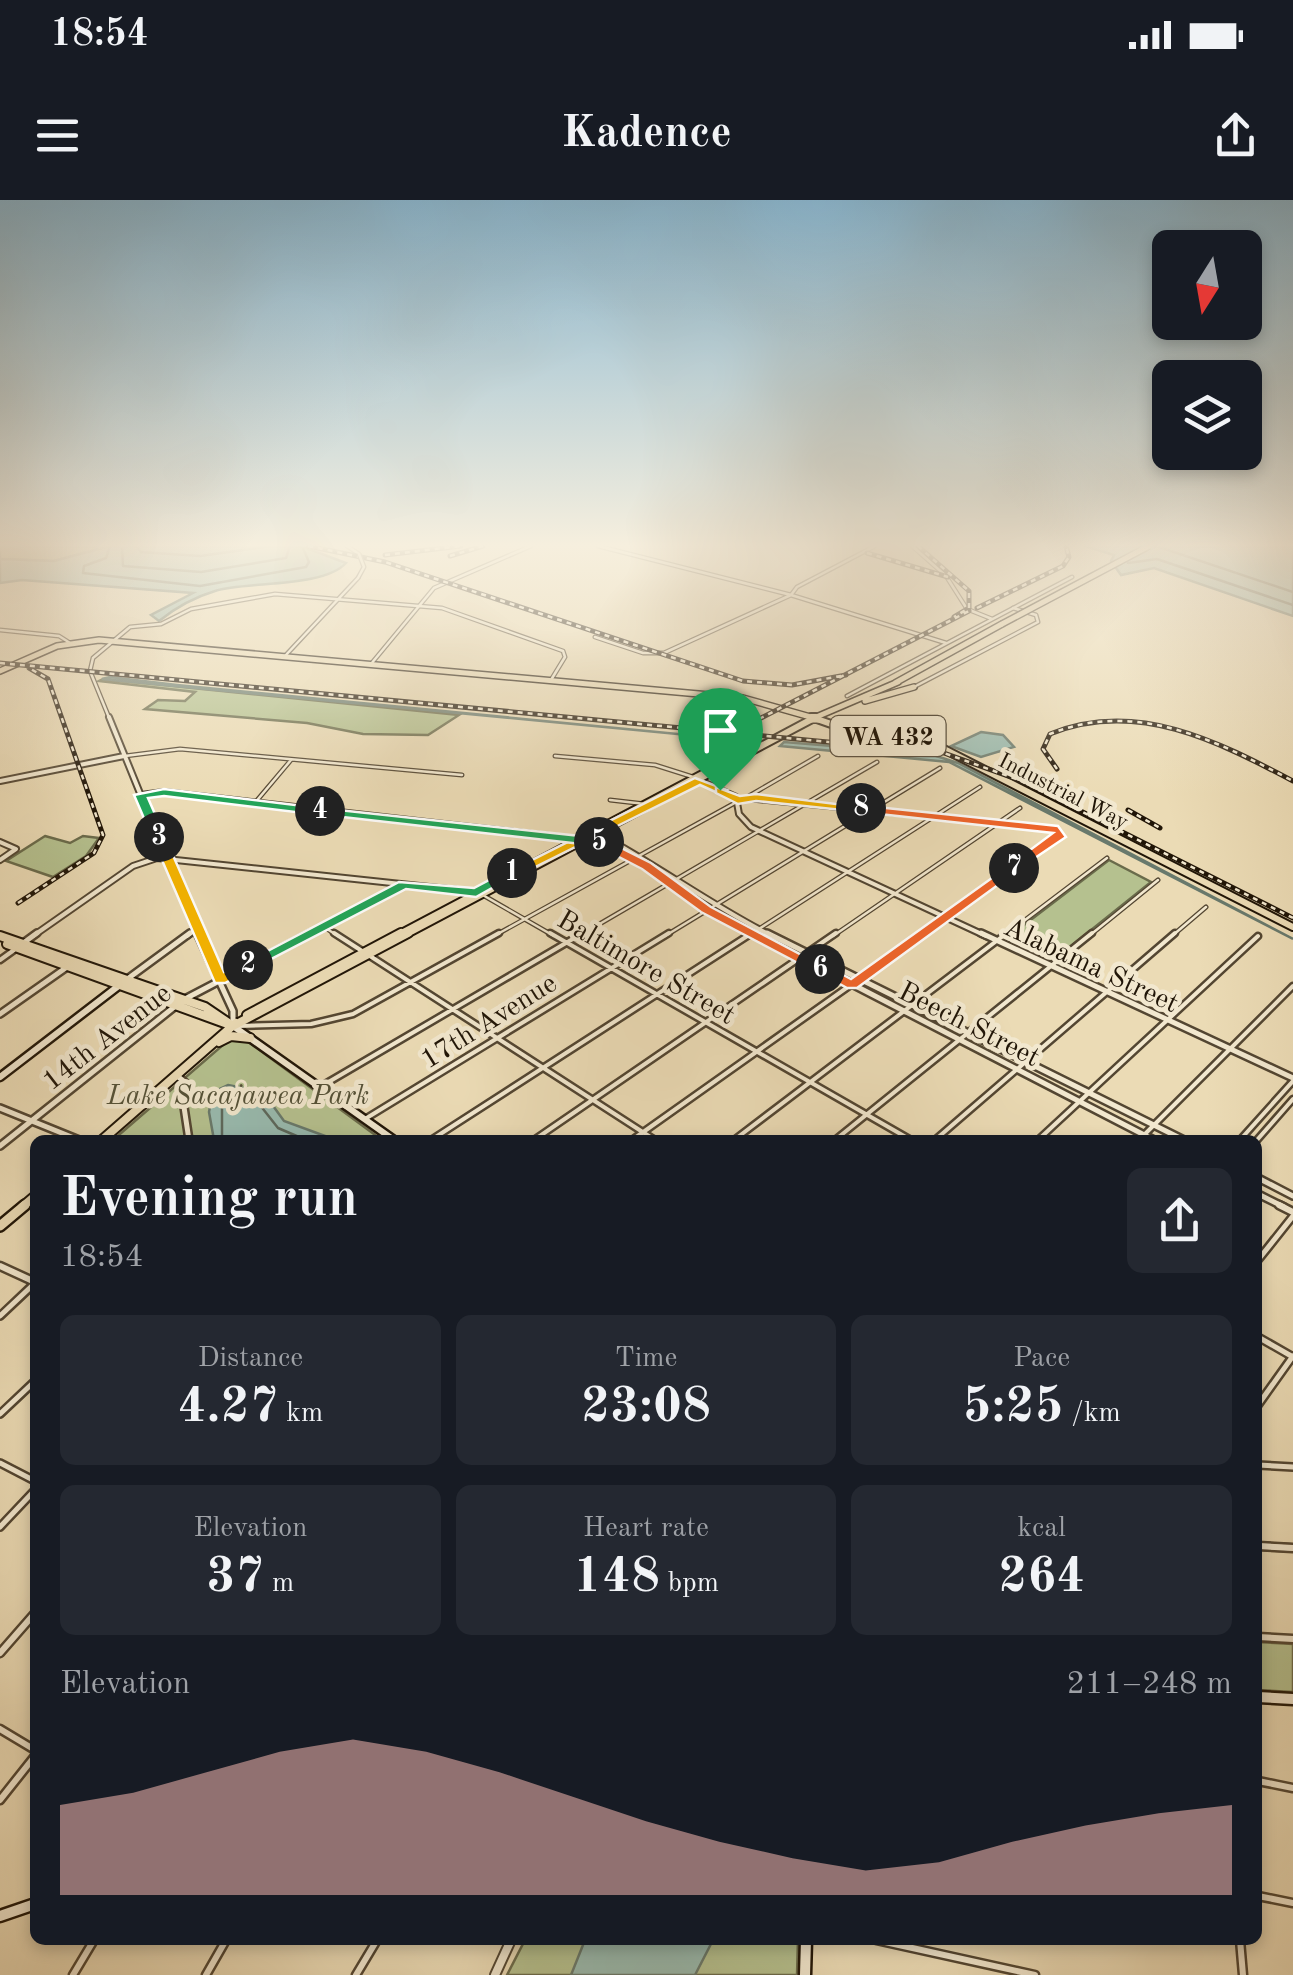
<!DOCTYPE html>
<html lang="en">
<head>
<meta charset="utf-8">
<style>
  :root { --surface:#171b24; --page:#242831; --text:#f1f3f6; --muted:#9ea1a6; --accent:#c59692 }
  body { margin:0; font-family:"Old Standard TT",serif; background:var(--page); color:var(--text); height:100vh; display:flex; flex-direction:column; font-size:38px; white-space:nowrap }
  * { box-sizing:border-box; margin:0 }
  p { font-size:32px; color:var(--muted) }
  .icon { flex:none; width:55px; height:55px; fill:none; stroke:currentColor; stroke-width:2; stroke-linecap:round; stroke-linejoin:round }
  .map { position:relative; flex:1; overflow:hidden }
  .details { position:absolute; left:30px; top:935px; width:1232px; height:810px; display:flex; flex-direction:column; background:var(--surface); border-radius:15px; box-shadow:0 5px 15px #0003 }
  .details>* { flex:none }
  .needle { width:65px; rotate:191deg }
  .tools { position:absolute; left:1152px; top:30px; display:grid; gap:20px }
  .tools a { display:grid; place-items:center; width:110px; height:110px; border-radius:15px; background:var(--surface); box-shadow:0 5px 15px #0003; font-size:50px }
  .pin { position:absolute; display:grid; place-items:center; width:85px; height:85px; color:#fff; margin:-102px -42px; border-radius:50% 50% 50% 0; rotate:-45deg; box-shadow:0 0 10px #0007 }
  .pin .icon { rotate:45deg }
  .km { position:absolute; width:50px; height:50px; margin:-25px; border-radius:50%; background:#222; color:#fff; font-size:28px; line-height:50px; text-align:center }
  .round { display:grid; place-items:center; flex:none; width:105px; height:105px; border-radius:15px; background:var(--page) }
  .head { display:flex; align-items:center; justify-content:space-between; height:170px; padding:0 30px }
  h1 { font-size:55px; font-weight:600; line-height:75px }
  .metrics { display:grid; grid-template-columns:repeat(3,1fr); gap:15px; height:170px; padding:10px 30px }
  .metrics div { display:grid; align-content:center; border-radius:15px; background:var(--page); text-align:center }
  .metrics b { font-size:50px; font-weight:600 }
  .metrics small { font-size:28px; font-weight:400 }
  .metrics p { font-size:28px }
  .chart { height:280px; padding:20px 30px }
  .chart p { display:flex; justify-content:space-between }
  .chart svg { width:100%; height:180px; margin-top:10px; fill:var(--accent); opacity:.7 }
  .status { display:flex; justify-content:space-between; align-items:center; height:70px; padding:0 50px; background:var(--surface); direction:ltr }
  .status svg { height:28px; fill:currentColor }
  header { display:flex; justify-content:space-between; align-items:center; height:130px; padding:0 30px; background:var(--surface); font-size:45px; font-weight:600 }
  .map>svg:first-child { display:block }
</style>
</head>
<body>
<div class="status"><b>18:54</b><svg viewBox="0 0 49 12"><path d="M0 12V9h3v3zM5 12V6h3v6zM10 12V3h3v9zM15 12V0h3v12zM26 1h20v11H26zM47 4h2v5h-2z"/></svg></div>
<header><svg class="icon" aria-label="menu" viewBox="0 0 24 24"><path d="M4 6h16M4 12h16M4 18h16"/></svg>Kadence<svg class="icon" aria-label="share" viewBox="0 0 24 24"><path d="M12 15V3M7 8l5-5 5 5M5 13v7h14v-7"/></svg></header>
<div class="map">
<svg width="1293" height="1775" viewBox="0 0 1293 1775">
  <rect width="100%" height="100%" fill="#ebdbb5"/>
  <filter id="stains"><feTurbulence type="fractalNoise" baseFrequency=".002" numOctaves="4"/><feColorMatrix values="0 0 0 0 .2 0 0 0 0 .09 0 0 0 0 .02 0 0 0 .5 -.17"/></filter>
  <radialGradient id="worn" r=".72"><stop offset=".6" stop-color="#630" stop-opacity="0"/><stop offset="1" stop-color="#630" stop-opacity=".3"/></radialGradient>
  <path fill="#b5c18f" stroke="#6a6b4b" stroke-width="2.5" d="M0,346H110L54,361L0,359Z
    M103,479L459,515L428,535L363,534L307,523L145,509L158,500L185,501L195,492L99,481Z
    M45,636L70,643L83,636L99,638L86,656L53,677L6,661Z
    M1109,660L1151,682L1050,763L1003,741Z
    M231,838H243L382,940H113Z
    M1258,1442L1293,1444V1492L1258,1490Z
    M525,1740H798L797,1775H507Z"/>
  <path fill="#98bbb0" stroke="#68796c" stroke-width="2.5" d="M110,346H301L346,363C323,388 248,381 215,391C195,397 175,408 159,421L151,415L193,393L22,380L0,383V359L54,361Z
    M1085,346H1293V416L1154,368L1121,375L1111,361L1114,355Z
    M110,477L177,485L688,535L102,479Z
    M981,532L1003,535L1014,547L981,557L951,546Z
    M784,542L930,554L958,563L1293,739L949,562L780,546Z
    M228,885L263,892L284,921L336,940H214L209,912L213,892Z
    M585,1740H713L695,1775H571Z"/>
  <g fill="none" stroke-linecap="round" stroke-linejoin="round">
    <path stroke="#5c685c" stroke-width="2.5" d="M110,346L106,358L84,366L83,373L200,386L306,367L309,362L302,346
      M122,346L123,366L201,372L286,358L290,346
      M137,346L141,352L200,356L271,346
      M1156,346L1293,392
      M1128,363L1157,359L1293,405
      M222,940V898L256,900L278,928L306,940"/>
    <defs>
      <path id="minor-far3" d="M598,346L791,395L946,443
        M912,346L946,376L967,409L992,419
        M0,430L59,436L70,443
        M595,437L643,453H664L791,395L797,387L875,346
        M371,464L434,388L531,346
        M847,496L1072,377
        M125,556L180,549L462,575
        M555,556L655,565L693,577
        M749,596L818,556
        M610,600L645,604
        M254,604L291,560
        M481,694L554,736
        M324,727L338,736
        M494,736L742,599L1058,630L1060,637L920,736
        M579,736L877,562
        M665,736L940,568
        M748,736L980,587
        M833,736L1020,608
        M1004,736L1107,658
        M1089,736L1158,680
        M1172,736L1206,707"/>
      <path id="minor-far2" d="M334,733L362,751
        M550,733L911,940
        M370,756L655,940
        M0,760L14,750
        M238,826L311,824L353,814L499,733
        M320,887L583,733
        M365,919L669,733
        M431,940L752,733
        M534,940L836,733
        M632,940L924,733
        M734,940L1007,733
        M835,940L1092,733
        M935,940L1175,733
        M1038,940L1258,736
        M1139,940L1293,786
        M1240,940L1293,881
        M1257,940L1293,899"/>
      <path id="minor-far1" d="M1258,1060L1293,1016
        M0,1116L35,1083
        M1258,1137L1293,1157
        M1258,1205L1293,1156
        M0,1214L35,1181
        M0,1263L35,1281
        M1258,1265L1293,1267
        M0,1327L35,1290
        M1258,1346L1293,1348"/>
      <path id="minor" d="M1258,1346L1293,1348
        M1258,1437L1293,1439
        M0,1453L35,1413
        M0,1529L35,1550
        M1258,1581L1293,1588
        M0,1600L35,1556
        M1258,1696L1293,1703
        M876,1740L1035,1775
        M1240,1740L1243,1775
        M73,1775L94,1740
        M206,1775L226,1740
        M356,1775L377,1740"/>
      <path id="tertiary-far4" d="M347,346L359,354
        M285,456L358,378
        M914,487L1038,422L1036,415L1013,408
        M110,520L90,471L93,458L130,427L161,424L191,409L275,394L442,408L563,451L565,457L551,480"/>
      <path id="tertiary-far3" d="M109,517L198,736
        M696,579L736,597L739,614L751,627L986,736
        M0,581L124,556
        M141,595L164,592L601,642C656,670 703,708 758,736
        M599,634C659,666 712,706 772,736
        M0,642L16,649L0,660
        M33,736L133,666L157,658L476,692
        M187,736L195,730
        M306,736L404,685"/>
      <path id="tertiary-far2" d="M197,733L233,811V825
        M753,733L1154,940
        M767,733L1184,940
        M981,733L1293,878
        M22,744L37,733
        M126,780L190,733
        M0,814L67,767
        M176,875L187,884L184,907L189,940
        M0,908L79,940
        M0,946L183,800L311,733
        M1258,978L1293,996
        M1258,994L1284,1007"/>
      <path id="tertiary-far1" d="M1279,1005L1293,1012
        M0,1066L35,1082"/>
      <path id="tertiary" d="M495,1775L511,1740"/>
      <path id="secondary-far1" d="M233,826L394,940
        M0,877L121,784"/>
      <path id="secondary" d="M1258,1497L1293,1499
        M0,1716L35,1704
        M805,1775L806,1740"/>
      <path id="primary-far3" d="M811,520H819"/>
      <path id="primary-far2" d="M396,736L712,569
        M403,736L814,518L854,532L934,544L1293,727"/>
      <path id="primary-far1" d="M0,736L205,807L233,826
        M7,744L233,826
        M247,815L401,733
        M233,826L408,733
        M219,842L231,836L250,838
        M102,940L236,823
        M22,1007L35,996"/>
      <path id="primary" d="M0,1026L25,1005"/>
      <path id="trunk-far1" d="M0,471L57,446L99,440L743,498L814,518L898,482
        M895,483L1002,424
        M865,501L914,487"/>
      <path id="trunk" d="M811,517H816"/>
    </defs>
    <use href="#minor-far3" stroke="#534632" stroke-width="5"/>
    <use href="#minor-far2" stroke="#534632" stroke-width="9"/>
    <use href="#minor-far1" stroke="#534632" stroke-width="10"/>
    <use href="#minor" stroke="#534632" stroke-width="11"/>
    <use href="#tertiary-far4" stroke="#534632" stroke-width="5"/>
    <use href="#tertiary-far3" stroke="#534632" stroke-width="8"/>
    <use href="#tertiary-far2" stroke="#534632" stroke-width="10"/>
    <use href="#tertiary-far1" stroke="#534632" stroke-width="11"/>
    <use href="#tertiary" stroke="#534632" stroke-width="12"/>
    <use href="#secondary-far1" stroke="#201507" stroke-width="11"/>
    <use href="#secondary" stroke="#201507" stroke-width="15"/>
    <use href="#primary-far3" stroke="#201507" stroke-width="8"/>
    <use href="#primary-far2" stroke="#201507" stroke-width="10"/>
    <use href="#primary-far1" stroke="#201507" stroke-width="12"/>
    <use href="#primary" stroke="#201507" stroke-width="14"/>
    <use href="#trunk-far1" stroke="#201507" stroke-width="8"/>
    <use href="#trunk" stroke="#201507" stroke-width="10"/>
    <use href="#minor-far3" stroke="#f2e8cf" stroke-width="2.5"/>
    <use href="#minor-far2" stroke="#f2e8cf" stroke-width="4"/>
    <use href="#minor-far1" stroke="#f2e8cf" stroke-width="5"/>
    <use href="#minor" stroke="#f2e8cf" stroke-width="6"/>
    <use href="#tertiary-far4" stroke="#f2e8cf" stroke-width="2.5"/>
    <use href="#tertiary-far3" stroke="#f2e8cf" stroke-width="4"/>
    <use href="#tertiary-far2" stroke="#f2e8cf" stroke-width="5"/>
    <use href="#tertiary-far1" stroke="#f2e8cf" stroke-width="6"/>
    <use href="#tertiary" stroke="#f2e8cf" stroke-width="8"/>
    <use href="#secondary-far1" stroke="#f2e8cf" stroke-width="6"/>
    <use href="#secondary" stroke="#f2e8cf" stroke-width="10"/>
    <use href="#primary-far3" stroke="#ebdbb5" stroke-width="5"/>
    <use href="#primary-far2" stroke="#ebdbb5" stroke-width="6"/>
    <use href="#primary-far1" stroke="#ebdbb5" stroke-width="8"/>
    <use href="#primary" stroke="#ebdbb5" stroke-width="9"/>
    <use href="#trunk-far1" stroke="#ebdbb5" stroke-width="5"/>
    <use href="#trunk" stroke="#ebdbb5" stroke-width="6"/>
    <defs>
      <path id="rail" d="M308,346L385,362L743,481L792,485L846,475
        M918,346L969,391V408L954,417
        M867,353L948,377
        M385,355L461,346
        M450,356L483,346
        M977,408L1063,366L1069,357L1066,346
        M0,463L944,553L1019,580L1293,718
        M730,526L761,518L969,411
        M1057,569L1043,549L1050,534C1136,499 1217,541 1293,581
        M1128,610L1160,628
        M18,703L94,653L103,635L48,479L29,468"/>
    </defs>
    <use href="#rail" stroke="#201507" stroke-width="5"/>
    <use href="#rail" stroke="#f2e8cf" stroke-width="2.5" stroke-dasharray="5" stroke-linecap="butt"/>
    <defs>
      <path id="minor-bridge" d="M358,378L364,367L359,354"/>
      <path id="trunk-bridge" d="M1002,424L1149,346"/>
    </defs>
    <use href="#minor-bridge" stroke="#534632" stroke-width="5" stroke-linecap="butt"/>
    <use href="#trunk-bridge" stroke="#201507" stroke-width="8" stroke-linecap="butt"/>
    <use href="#minor-bridge" stroke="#f2e8cf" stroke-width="2.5"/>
    <use href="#trunk-bridge" stroke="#ebdbb5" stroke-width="5"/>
  </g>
  <linearGradient id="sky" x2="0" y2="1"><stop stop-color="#88b7d2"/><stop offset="0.58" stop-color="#f6efde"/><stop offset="1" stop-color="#f6efde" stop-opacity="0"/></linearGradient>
  <rect width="1293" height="595" fill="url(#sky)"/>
  <path fill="#f5b400" stroke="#fff" stroke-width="2.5" d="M695,578L727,590L720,594L700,585L517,676L506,673Z"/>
  <path fill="#22a559" stroke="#fff" stroke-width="2.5" d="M508,670L519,673L476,697L406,689L254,768L241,765L399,682L474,688Z"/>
  <path fill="#f5b400" stroke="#fff" stroke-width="2.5" d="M159,633L165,637L224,772L254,762V768L225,783H215L152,637Z"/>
  <path fill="#22a559" stroke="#fff" stroke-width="2.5" d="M164,589L320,608L327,611L320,615L164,596L148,598L165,637L159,641L152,637L134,595Z"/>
  <path fill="#22a559" stroke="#fff" stroke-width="2.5" d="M320,608L599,638L605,642L599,646L316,614Z"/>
  <path fill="#f0652b" stroke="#fff" stroke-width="2.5" d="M594,639H603L651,663L711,707L828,769L815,772L701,712L642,669L594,644Z"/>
  <path fill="#f0652b" stroke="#fff" stroke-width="2.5" d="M1010,665L1021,668L857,788H847L813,769L825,765L851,779Z"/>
  <path fill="#f0652b" stroke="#fff" stroke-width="2.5" d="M857,605L1058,626L1066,637L1014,672L1010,665L1053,633L861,612Z"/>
  <path fill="#f5b400" stroke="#fff" stroke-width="2.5" d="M716,587L740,596L756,594L868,608L861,612L756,601L738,604L716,593Z"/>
  <g text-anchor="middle" stroke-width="9" stroke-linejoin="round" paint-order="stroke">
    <g font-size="22" fill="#201507" stroke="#f2e8cf">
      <text transform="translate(1064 590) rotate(27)" y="8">Industrial Way</text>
    </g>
    <rect fill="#f2e8cf" stroke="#5f5443" stroke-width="2.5" x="830.5" y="516" width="115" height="40" rx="8"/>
    <g font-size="25" font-weight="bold" fill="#201507">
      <text x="888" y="545">WA 432</text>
    </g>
    <g font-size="28" fill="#201507" stroke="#f2e8cf">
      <text transform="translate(1092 764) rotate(25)" y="10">Alabama Street</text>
      <text transform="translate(647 766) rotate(30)" y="10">Baltimore Street</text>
      <text transform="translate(488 820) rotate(-32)" y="10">17th Avenue</text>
      <text transform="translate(970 823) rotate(27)" y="10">Beech Street</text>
      <text transform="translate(106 836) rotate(-38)" y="10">14th Avenue</text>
    </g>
    <g font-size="28" font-style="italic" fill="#545137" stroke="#f2e8cf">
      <text x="238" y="904">Lake Sacajawea Park</text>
    </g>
  </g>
  <rect width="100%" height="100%" filter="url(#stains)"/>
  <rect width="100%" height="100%" fill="url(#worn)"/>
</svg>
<div class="tools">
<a><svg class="needle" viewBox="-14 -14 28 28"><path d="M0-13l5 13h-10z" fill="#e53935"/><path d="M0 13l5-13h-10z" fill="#9ea1a6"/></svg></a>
<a><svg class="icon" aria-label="layers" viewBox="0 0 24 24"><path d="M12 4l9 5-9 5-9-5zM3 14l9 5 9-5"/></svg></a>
</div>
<div class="pin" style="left:720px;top:590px;background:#1e9e55"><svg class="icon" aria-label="arrive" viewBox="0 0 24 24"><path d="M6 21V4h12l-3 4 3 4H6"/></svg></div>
<b class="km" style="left:512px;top:673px">1</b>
<b class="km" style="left:248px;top:765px">2</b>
<b class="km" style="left:159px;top:637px">3</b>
<b class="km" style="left:320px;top:611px">4</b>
<b class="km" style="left:599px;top:642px">5</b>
<b class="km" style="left:820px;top:769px">6</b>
<b class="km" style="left:1014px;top:668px">7</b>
<b class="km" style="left:861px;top:608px">8</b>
<section class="details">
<div class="head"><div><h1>Evening run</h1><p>18:54</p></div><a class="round"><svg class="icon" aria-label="share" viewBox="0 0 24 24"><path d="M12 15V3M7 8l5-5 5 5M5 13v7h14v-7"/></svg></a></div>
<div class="metrics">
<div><p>Distance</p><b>4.27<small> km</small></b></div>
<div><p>Time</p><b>23:08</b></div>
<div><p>Pace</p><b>5:25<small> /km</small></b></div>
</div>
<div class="metrics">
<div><p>Elevation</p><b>37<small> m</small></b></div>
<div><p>Heart rate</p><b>148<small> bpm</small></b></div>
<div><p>kcal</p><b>264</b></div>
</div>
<div class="chart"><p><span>Elevation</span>211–248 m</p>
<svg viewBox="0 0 160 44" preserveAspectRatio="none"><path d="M0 44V22L10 19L20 14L30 9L40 6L50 9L60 14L70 20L80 26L90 31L100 35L110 38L120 36L130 31L140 27L150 24L160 22V44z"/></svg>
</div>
</section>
</div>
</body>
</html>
